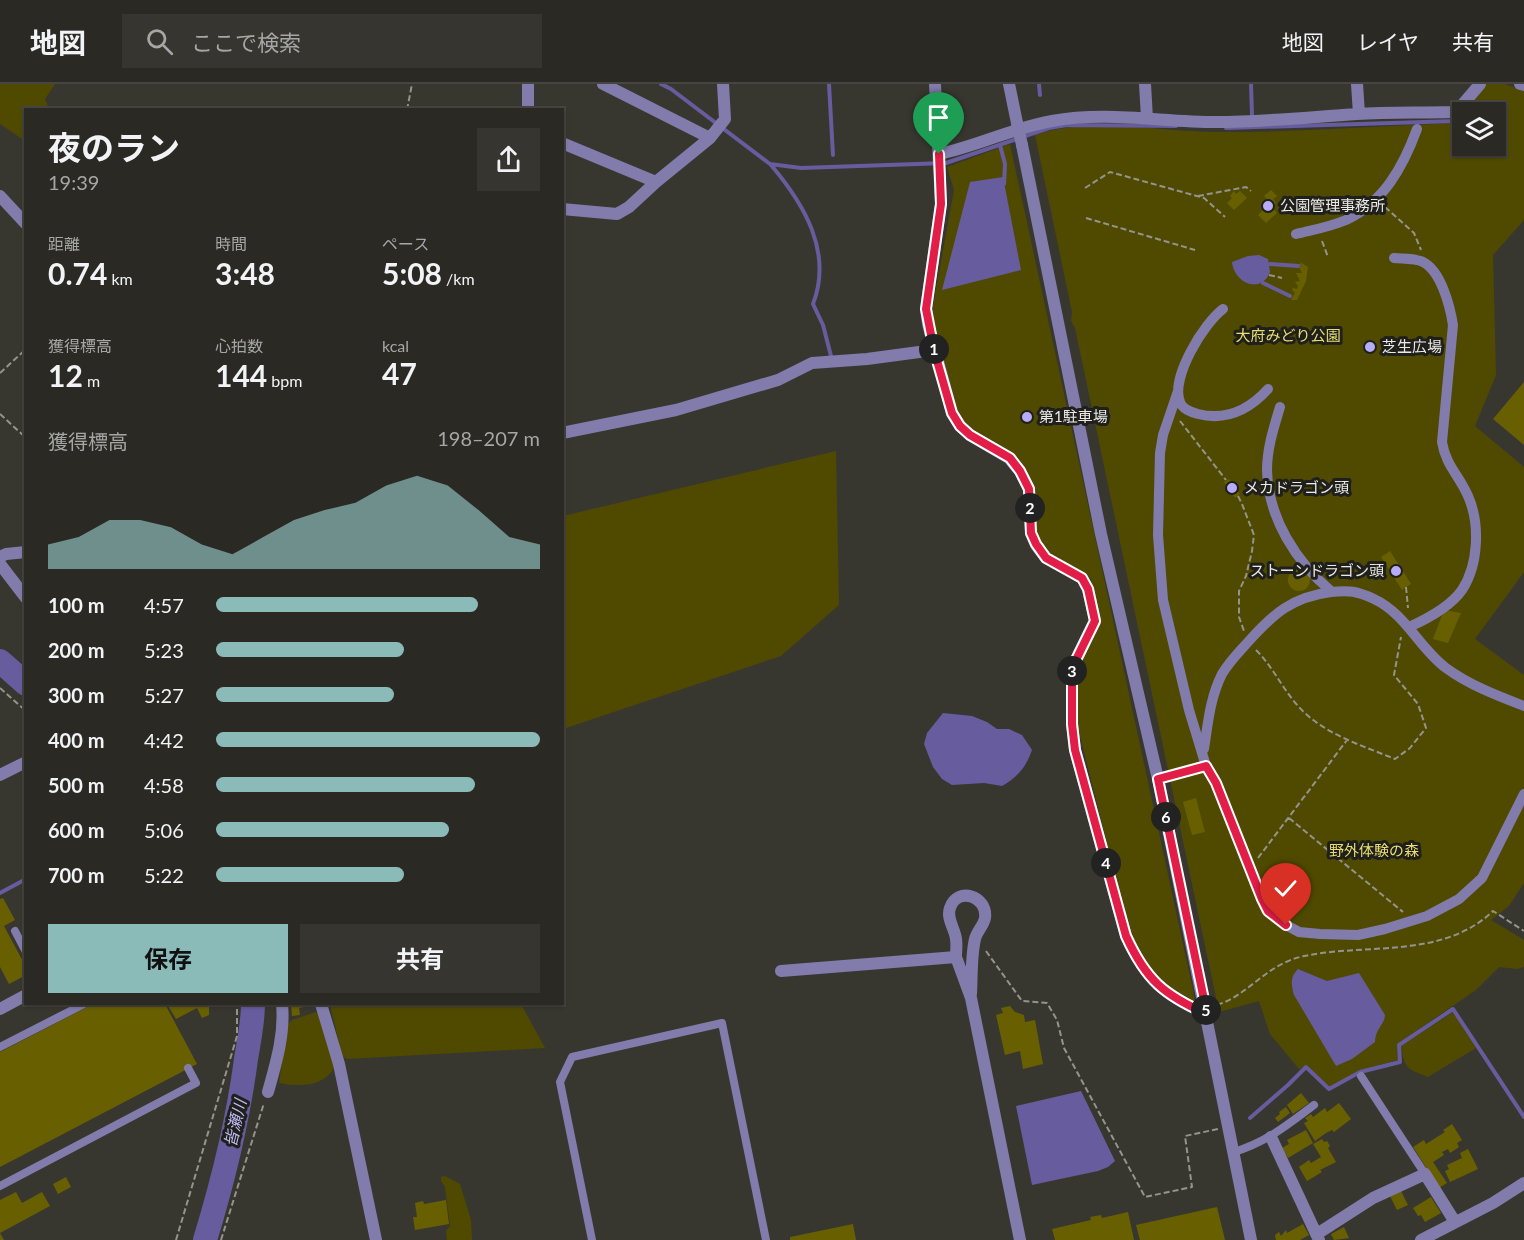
<!DOCTYPE html>
<html lang="ja">
<head>
<meta charset="utf-8">
<style>
  :root { --surface:#2a2923; --page:#363530; --text:#f1f3f6; --muted:#a5a6a6; --line:#464541; --accent:#8bbbb9 }
  body { margin:0; font-family:Lato,"Noto Sans JP",sans-serif; background:var(--page); color:var(--text); height:100vh; display:flex; flex-direction:column; font-size:22px; white-space:nowrap }
  * { box-sizing:border-box; margin:0 }
  p { font-size:20px; color:var(--muted) }
  .icon { flex:none; width:33px; height:33px; fill:none; stroke:currentColor; stroke-width:2; stroke-linecap:round; stroke-linejoin:round }
  .map { position:relative; flex:1; overflow:hidden }
  .sheet { position:absolute; left:24px; top:24px; width:540px; height:897px; display:flex; flex-direction:column; background:var(--surface); border-radius:0px; box-shadow:0 2px 4px #0004,0 0 0 2px var(--line) }
  .sheet>* { flex:none }
  .controls { position:absolute; left:1452px; top:18px; display:grid; gap:12px }
  .controls a { display:grid; place-items:center; width:54px; height:54px; border-radius:0px; background:var(--surface); box-shadow:0 2px 4px #0004,0 0 0 2px var(--line); font-size:30px }
  .pin { position:absolute; display:grid; place-items:center; width:51px; height:51px; color:#fff; margin:-62px -26px; border-radius:50% 50% 50% 0; rotate:-45deg; box-shadow:0 0 6px #0007 }
  .pin .icon { rotate:45deg }
  .km { position:absolute; width:30px; height:30px; margin:-15px; border-radius:50%; background:#222; color:#fff; font-size:16px; line-height:30px; text-align:center }
  .round { display:grid; place-items:center; flex:none; width:63px; height:63px; border-radius:0px; background:var(--page) }
  .summary { display:flex; align-items:center; justify-content:space-between; height:102px; padding:0 24px }
  h1 { font-size:33px; font-weight:700; line-height:45px }
  .metrics { display:grid; grid-template-columns:repeat(3,1fr); gap:9px; height:102px; padding:6px 24px }
  .metrics div { display:grid; align-content:center }
  .metrics b { font-size:30px; font-weight:700 }
  .metrics small { font-size:16px; font-weight:400 }
  .metrics p { font-size:16px }
  .chart { height:168px; padding:12px 24px }
  .chart p { display:flex; justify-content:space-between }
  .chart svg { width:100%; height:108px; margin-top:6px; fill:var(--accent); opacity:.7 }
  .cta { display:flex; gap:12px; margin-top:auto; padding:12px 24px }
  .cta a { flex:1; height:69px; border-radius:0px; background:var(--accent); color:#111; font-size:24px; font-weight:700; line-height:69px; text-align:center }
  .cta a+a { background:var(--page); color:var(--text) }
  ul { padding:0 24px; list-style:none; font-size:20px }
  li { display:grid; grid-template-columns:96px 72px 1fr; align-items:center; height:45px }
  li i { height:15px; border-radius:8px; background:var(--accent) }
  header { display:flex; align-items:center; gap:36px; box-sizing:border-box; height:84px; padding:0 30px; background:var(--surface); border-bottom:2px solid var(--line) }
  header strong { font-size:28px }
  nav { display:flex; gap:33px; margin-inline-start:auto; font-size:21px }
  .search { width:420px; height:54px; background:var(--page); display:flex; align-items:center; gap:15px; box-sizing:border-box; padding:0 21px; border-radius:0px; color:var(--muted); font-size:22px }
  .map>svg:first-child { display:block }
</style>
</head>
<body>
<header>
<strong>地図</strong>
<div class="search"><svg class="icon" aria-label="search" viewBox="0 0 24 24"><circle cx="10" cy="10" r="6"/><path d="M15 15l6 6"/></svg>ここで検索</div>
<nav><a>地図</a><a>レイヤ</a><a>共有</a></nav>
</header>
<div class="map">
<svg width="1524" height="1156" viewBox="0 0 1524 1156">
  <rect width="100%" height="100%" fill="#38372f"/>
  <path fill="#504a00" fill-rule="evenodd" d="M0,0H55L45,15L49,25L26,26L25,57L0,40Z
    M1484,0H1505L1524,7V136L1493,171L1496,291L1475,342L1524,383V488L1475,555L1524,591V799L1509,822L1491,836L1524,856V883L1517,885L1499,883L1476,906L1397,960L1398,976L1360,986L1329,1003L1307,981L1299,985L1270,950L1259,917L1219,928L1075,244L1071,237L1072,228L1035,51C1091,33 1153,47 1211,48C1293,49 1375,42 1457,39L1460,29ZM1462,28H1496V62H1462ZM1298,885L1327,897L1384,936L1376,947Z
    M1010,60L1196,920L1177,911L1153,890L1130,851L1077,640L1078,586L1099,537L1091,495L1046,470L1034,447L1032,402L964,339L958,330L933,236V222L954,106L947,83Z
    M836,367L839,521L781,572L563,645V648V432Z
    M330,920H521L545,964L347,975L342,972Z
    M316,928L319,931L336,980C326,1003 301,1003 279,999L287,941L292,936Z
    M1453,928L1476,964L1428,993C1408,985 1404,985 1401,962Z
    M445,1092L460,1100L471,1136L472,1156H447L446,1147L450,1142L445,1103L441,1097V1093Z"/>
  <path fill="#675c9e" d="M1003,93L1021,186L942,206L970,98Z
    M1259,171L1268,175L1270,188C1261,211 1234,199 1232,178L1248,172Z
    M943,629L972,632L987,638L997,645H1009L1022,651L1032,666C1026,683 1018,693 1002,702L984,699L952,701L942,695L933,683L924,660L927,649Z
    M1298,885L1327,897L1359,889L1385,931C1384,942 1376,943 1375,958L1352,975L1336,982L1294,911C1291,900 1290,893 1298,885Z
    M1081,1007L1115,1077L1108,1083L1098,1087L1032,1101L1016,1022Z"/>
  <g fill="none" stroke-linecap="round" stroke-linejoin="round">
    <path stroke="#675c9e" stroke-width="4" d="M661,0L671,5L770,80L801,84L946,79L1049,44L1067,41L1176,42
      M829,0L833,71
      M1039,0L1040,11
      M1251,0L1252,31
      M1226,44L1456,37
      M1000,61L1005,80L1004,100
      M771,81C804,120 833,168 813,220L823,241L831,272
      M1270,180L1299,182
      M1263,199L1290,212
      M0,809L26,795
      M1250,1034L1288,1001L1306,983L1329,1005L1360,988L1400,978L1399,961L1453,925L1524,1033"/>
    <path stroke="#675c9e" stroke-width="24" d="M0,577L26,600
      M205,1156C223,1097 238,1036 246,975C249,957 253,938 253,920"/>
  </g>
  <path fill="#686000" d="M1271,106L1277,112L1273,115L1276,119L1272,123L1277,129L1266,139L1258,131L1265,124L1262,122L1268,116L1264,112Z
    M1234,107L1236,110L1240,107L1247,114L1234,126L1227,119L1232,114L1230,112Z
    M1300,178L1308,183L1306,197L1297,216H1291L1295,209L1292,206L1293,204L1297,205L1298,202L1295,198L1300,197L1296,189H1302L1298,181L1302,183Z
    M1524,298V361L1493,335Z
    M1229,395L1240,410L1235,414L1224,398Z
    M1390,467L1411,500L1402,506L1381,473Z
    M1288 496a11 11 0 1 1 22 0a11 11 0 1 1-22 0Z
    M1444,526L1461,529L1448,559L1433,555Z
    M1196,714L1205,748L1192,751L1183,718Z
    M3,814L15,836L4,842L26,883V891L9,900L0,883V815Z
    M93,920H165L197,980L0,1083V968Z
    M167,920H209V931L202,934L197,924L176,935Z
    M291,920H309V922L299,924L300,931L292,932Z
    M1010,922L1015,928L1024,931L1025,938L1035,936L1043,980L1023,985L1020,967L1005,971L996,931L1003,929L1001,924Z
    M1301,1009L1309,1019L1293,1030L1287,1021Z
    M1339,1019L1351,1035L1334,1048L1332,1046L1326,1049L1315,1057L1304,1039L1308,1037L1305,1034L1311,1030L1313,1033L1325,1024L1327,1028Z
    M1286,1023L1290,1029L1278,1038L1275,1034L1280,1030L1279,1028Z
    M1452,1040L1462,1056L1457,1059L1459,1063L1450,1069L1448,1065L1442,1068L1444,1071L1433,1078L1447,1099L1439,1104L1413,1063L1424,1056L1426,1060L1445,1048L1443,1046Z
    M1306,1046L1313,1059L1288,1074L1282,1064L1289,1060L1287,1056Z
    M1322,1055L1324,1058L1327,1057L1330,1062L1328,1064L1336,1078L1320,1086L1322,1088L1307,1097L1299,1083L1309,1076L1311,1079L1321,1073L1313,1060Z
    M1468,1065L1478,1085L1450,1098L1445,1087L1449,1085L1447,1081L1462,1074L1460,1069Z
    M66,1093L71,1103L58,1110L53,1100Z
    M1401,1107L1408,1121L1397,1126L1390,1112Z
    M16,1108L22,1119L42,1108L50,1122L0,1149L4,1156H0V1116Z
    M1431,1113L1441,1129L1425,1138L1421,1131L1418,1132L1413,1124Z
    M446,1116L449,1140L415,1146L413,1133H417L415,1119L423,1117L424,1120Z
    M1217,1123L1225,1156H1140L1136,1141Z
    M1128,1128L1134,1156H1055L1052,1145L1091,1136L1090,1133L1101,1131L1102,1134Z
    M853,1140L856,1156H790V1153Z
    M1303,1140L1309,1151L1300,1156H1276L1275,1151L1279,1148L1281,1152L1286,1146L1287,1149Z
    M1344,1143L1349,1154L1334,1156L1331,1150Z"/>
  <g fill="none" stroke-linecap="round" stroke-linejoin="round">
    <path stroke="#94938c" stroke-width="2" stroke-dasharray="6 3" stroke-linecap="butt" d="M407,26L412,0
      M1085,104L1110,88L1204,114L1225,133
      M1198,112L1246,103L1251,107
      M1385,123L1414,149L1421,166
      M1086,134L1195,166
      M1322,157L1328,173
      M1269,191L1282,194
      M0,289L26,265
      M0,330L26,354
      M1180,337L1226,396
      M1238,412L1242,420L1254,451L1252,467L1246,492L1239,507V533L1244,547
      M1406,503L1408,524
      M1256,566C1273,583 1282,604 1298,622C1323,650 1361,661 1395,675L1410,664L1426,644L1418,620L1394,591L1401,553
      M0,604L26,627
      M1171,691L1194,685
      M1289,734L1403,828
      M1258,774L1347,656
      M986,867L1022,917L1047,919L1057,936L1064,964L1145,1113L1192,1103L1185,1052L1218,1045
      M1217,921C1249,911 1266,880 1304,872C1367,859 1443,875 1493,827L1524,847
      M176,1156L237,952V920
      M221,1156L264,1019"/>
    <path stroke="#827cac" stroke-width="8" d="M15,847L26,868
      M0,963L84,920
      M1361,992L1425,1090
      M1234,1068C1267,1058 1287,1041 1314,1021
      M0,1102L196,999L188,984
      M592,1156L560,998L572,973L722,939L766,1156"/>
    <path stroke="#827cac" stroke-width="10" d="M1296,150C1312,146 1330,143 1346,136C1384,118 1403,83 1417,45
      M1394,174C1402,175 1415,174 1423,178C1441,187 1450,222 1453,241L1442,358C1446,382 1459,391 1468,412C1480,439 1479,480 1462,506C1450,523 1427,535 1409,543
      M1223,225C1204,239 1170,294 1180,318C1182,325 1191,328 1198,330C1226,337 1249,326 1268,305
      M1178,307L1163,351L1160,369L1158,451L1163,516L1189,626L1206,682L1216,699L1268,827L1286,841L1299,848L1320,850L1358,851L1385,845L1427,832L1459,815L1482,794L1524,710
      M1280,323C1274,343 1267,364 1267,386C1268,434 1296,478 1332,508
      M1204,665C1208,639 1210,614 1222,590C1229,578 1238,569 1248,558C1273,530 1292,513 1331,508C1349,506 1357,507 1374,515C1406,530 1419,564 1446,584C1469,601 1498,612 1524,622"/>
    <path stroke="#827cac" stroke-width="12" d="M603,0L710,54
      M935,0L941,120L926,225L928,240L952,329L960,342L970,351L1009,374L1020,387L1029,405L1031,449L1036,461L1046,474L1082,494L1088,505L1095,537L1072,584V640L1075,666L1126,852C1146,896 1164,911 1207,930
      M1145,0L1147,34
      M1357,0L1359,30
      M1520,0L1524,1
      M528,26V0
      M562,59L656,98
      M939,70C978,62 1012,44 1052,37C1106,27 1161,38 1216,38C1263,38 1310,33 1357,30C1388,28 1421,29 1452,28L1458,26L1480,0
      M0,112L26,140
      M562,125L617,130L629,123L656,98L710,54L725,35L723,0
      M562,349L676,326L778,296L812,279L867,275L934,266
      M0,473L6,470L26,468
      M0,480L26,514
      M0,691L26,678
      M956,873C956,867 957,861 956,855C955,845 946,834 950,824C957,802 988,812 985,834C984,841 977,847 975,855C971,872 972,893 971,910
      M781,887L956,873L971,914L1020,1156
      M321,920L339,980L376,1156
      M0,925L26,911
      M268,1008C276,979 285,950 282,920
      M1271,1053L1319,1156
      M1317,1150L1373,1114L1425,1090L1455,1138
      M1421,1156L1493,1119L1524,1099"/>
    <path stroke="#827cac" stroke-width="12" d="M1009,0L1017,39
      M1022,61L1101,450L1158,695L1251,1156"/>
    <path stroke="#827cac" stroke-width="12" d="M1017,39L1022,61"/>
  </g>
  <g fill="none" stroke-linecap="round" stroke-linejoin="round">
    <defs>
      <path id="route" d="M939,70L941,120L926,225L934,266L952,329L960,342L970,351L1010,374L1020,387L1029,405L1031,449L1036,460L1046,474L1082,494L1088,505L1095,537L1072,584V640L1075,666L1126,852C1146,896 1164,911 1207,930L1158,695L1206,682L1216,699L1262,815L1268,827L1286,841"/>
    </defs>
    <use href="#route" stroke="#fff" stroke-width="12"/>
    <use href="#route" stroke="#e11d48" stroke-width="8"/>
  </g>
  <g fill="#b6acf8" stroke="#1f1f1b" stroke-width="2">
    <circle cx="1268" cy="122" r="6"/>
    <circle cx="1370" cy="263" r="6"/>
    <circle cx="1027" cy="333" r="6"/>
    <circle cx="1232" cy="404" r="6"/>
    <circle cx="1396" cy="487" r="6"/>
  </g>
  <g text-anchor="middle" stroke-width="6" stroke-linejoin="round" paint-order="stroke">
    <g font-size="15" fill="#ebeae5" stroke="#1f1f1b" text-anchor="start">
      <text x="1280" y="127">公園管理事務所</text>
      <text x="1382" y="268">芝生広場</text>
      <text x="1039" y="338">第1駐車場</text>
      <text x="1244" y="409">メカドラゴン頭</text>
      <text x="1384" y="492" text-anchor="end">ストーンドラゴン頭</text>
    </g>
    <g font-size="15" fill="#e9de71" stroke="#1f1f1b">
      <text x="1288" y="257">大府みどり公園</text>
      <text x="1374" y="772">野外体験の森</text>
    </g>
    <g font-size="16" font-style="italic" fill="#c2bcf4" stroke="#1f1f1b">
      <text transform="translate(235 1039) rotate(-77)" y="6">皆瀬川</text>
    </g>
  </g>
</svg>
<div class="controls">
<a><svg class="icon" aria-label="layers" viewBox="0 0 24 24"><path d="M12 4l9 5-9 5-9-5zM3 14l9 5 9-5"/></svg></a>
</div>
<div class="pin" style="left:939px;top:70px;background:#1e9e55"><svg class="icon" aria-label="arrive" viewBox="0 0 24 24"><path d="M6 21V4h12l-3 4 3 4H6"/></svg></div>
<div class="pin" style="left:1286px;top:841px;background:#d93025"><svg class="icon" aria-label="check" viewBox="0 0 24 24"><path d="M5 12l5 5 9-10"/></svg></div>
<b class="km" style="left:934px;top:265px">1</b>
<b class="km" style="left:1030px;top:424px">2</b>
<b class="km" style="left:1072px;top:587px">3</b>
<b class="km" style="left:1106px;top:779px">4</b>
<b class="km" style="left:1206px;top:926px">5</b>
<b class="km" style="left:1166px;top:733px">6</b>
<section class="sheet">
<div class="summary"><div><h1>夜のラン</h1><p>19:39</p></div><a class="round"><svg class="icon" aria-label="share" viewBox="0 0 24 24"><path d="M12 15V3M7 8l5-5 5 5M5 13v7h14v-7"/></svg></a></div>
<div class="metrics">
<div><p>距離</p><b>0.74<small> km</small></b></div>
<div><p>時間</p><b>3:48</b></div>
<div><p>ペース</p><b>5:08<small> /km</small></b></div>
</div>
<div class="metrics">
<div><p>獲得標高</p><b>12<small> m</small></b></div>
<div><p>心拍数</p><b>144<small> bpm</small></b></div>
<div><p>kcal</p><b>47</b></div>
</div>
<div class="chart"><p><span>獲得標高</span>198–207 m</p>
<svg viewBox="0 0 160 44" preserveAspectRatio="none"><path d="M0 44V34L10 31L20 24L30 24L40 27L50 34L60 38L70 31L80 24L90 20L100 17L110 10L120 6L130 10L140 20L150 31L160 34V44z"/></svg>
</div>
<ul>
<li><b>100 m</b>4:57<i style="width:81%"></i></li>
<li><b>200 m</b>5:23<i style="width:58%"></i></li>
<li><b>300 m</b>5:27<i style="width:55%"></i></li>
<li><b>400 m</b>4:42<i style="width:100%"></i></li>
<li><b>500 m</b>4:58<i style="width:80%"></i></li>
<li><b>600 m</b>5:06<i style="width:72%"></i></li>
<li><b>700 m</b>5:22<i style="width:58%"></i></li>
</ul>
<div class="cta"><a>保存</a><a>共有</a></div>
</section>
</div>
</body>
</html>
